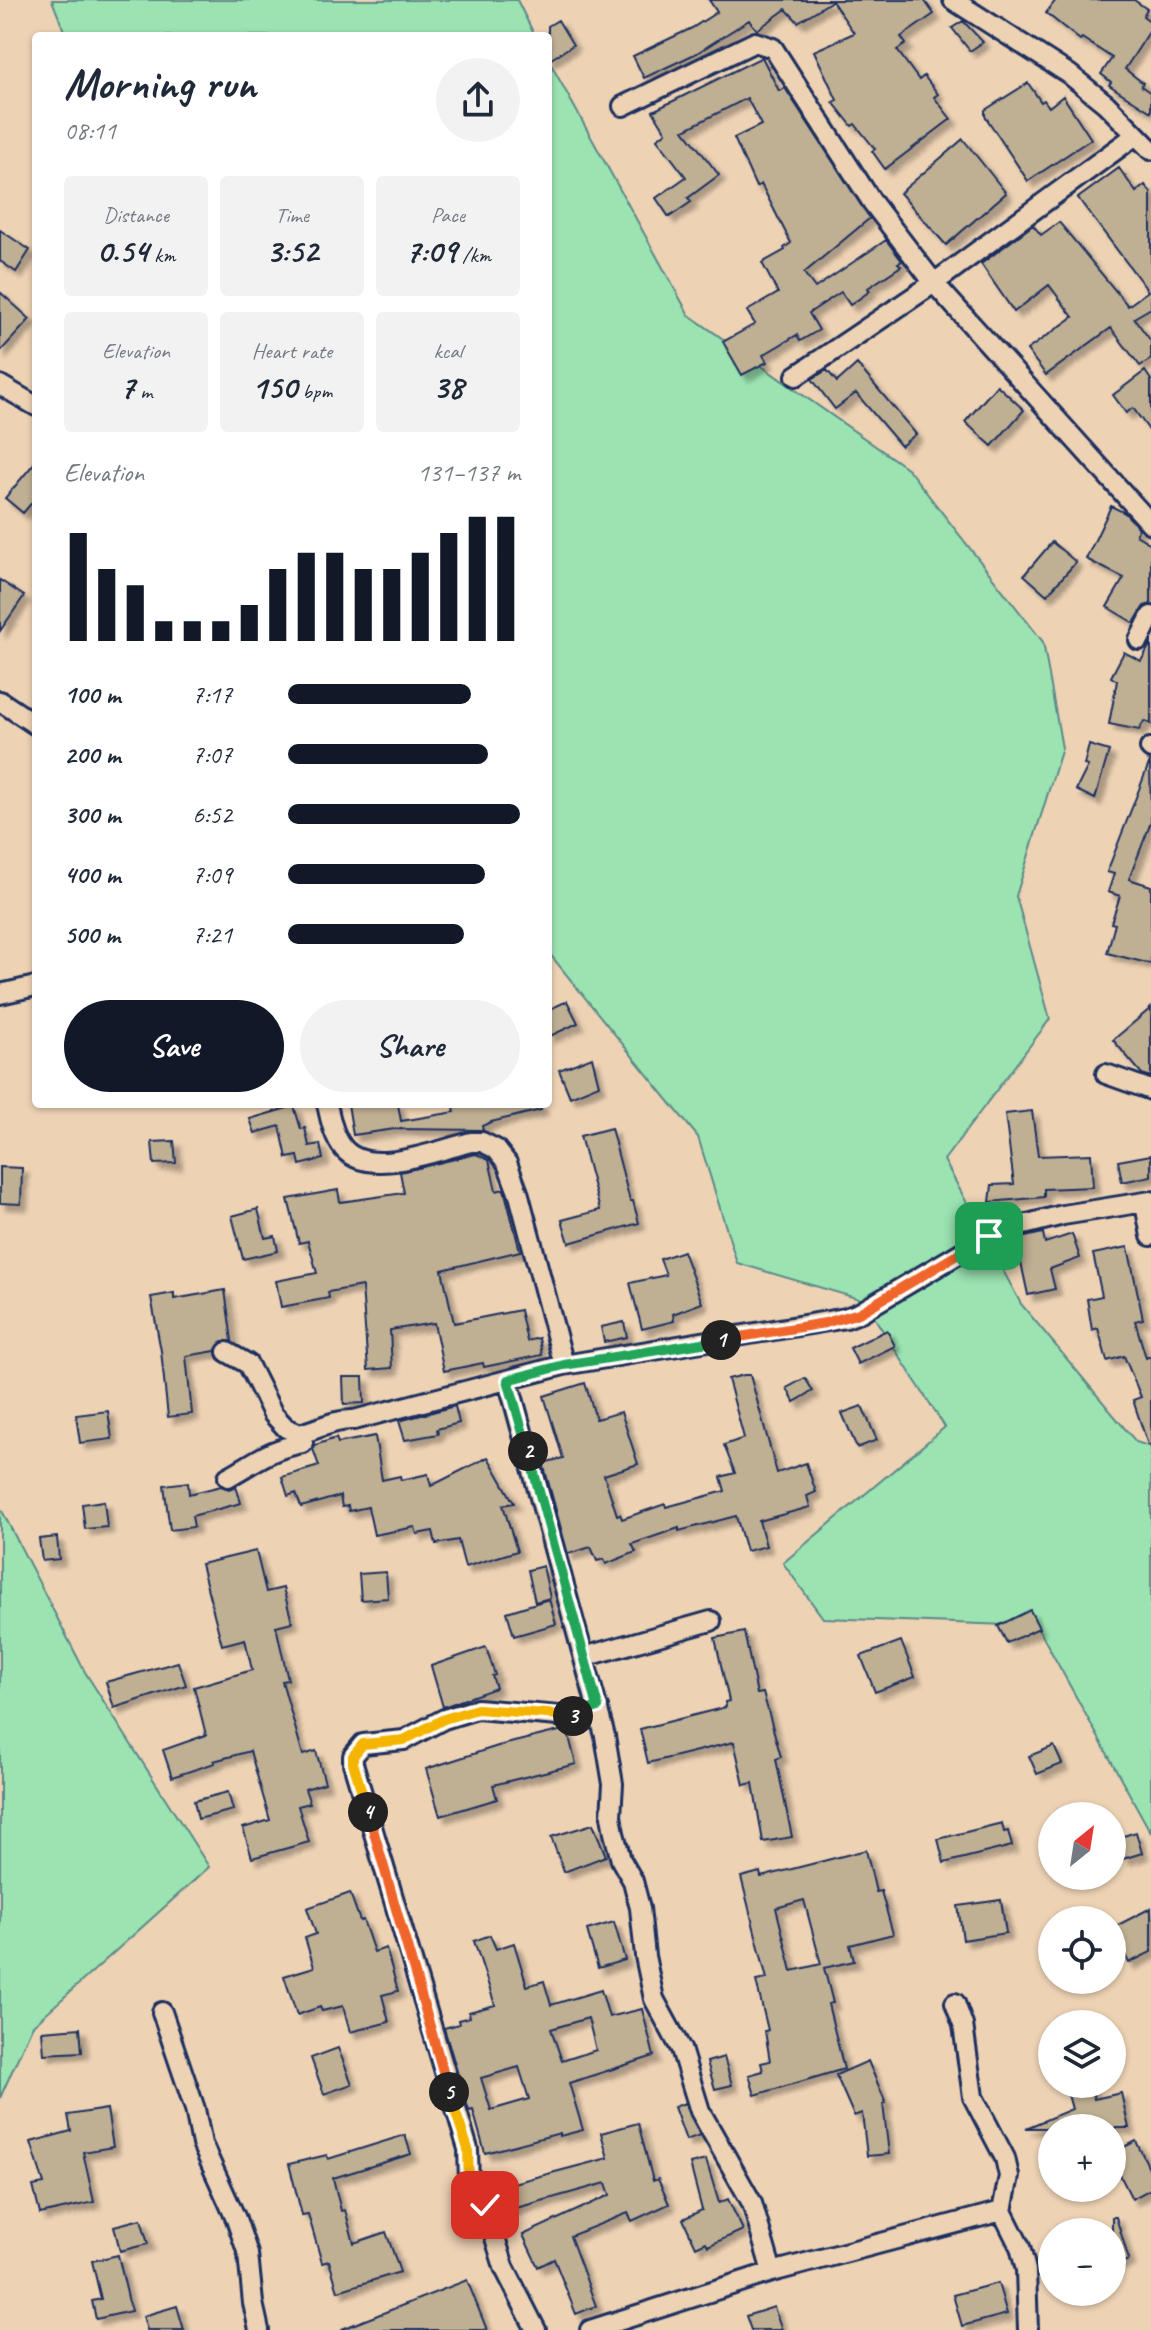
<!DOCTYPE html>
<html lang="en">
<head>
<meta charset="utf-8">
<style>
  :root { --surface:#fff; --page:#f2f2f3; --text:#1f2937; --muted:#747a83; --accent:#111827 }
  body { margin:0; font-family:Caveat,sans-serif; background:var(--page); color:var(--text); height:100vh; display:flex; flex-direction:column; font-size:30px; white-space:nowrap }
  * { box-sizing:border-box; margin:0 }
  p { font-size:26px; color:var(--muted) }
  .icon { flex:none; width:44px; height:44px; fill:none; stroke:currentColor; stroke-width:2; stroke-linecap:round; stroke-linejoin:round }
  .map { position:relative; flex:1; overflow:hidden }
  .side { position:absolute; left:32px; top:32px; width:520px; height:1076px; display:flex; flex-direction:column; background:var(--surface); border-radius:8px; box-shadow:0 2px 6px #0004 }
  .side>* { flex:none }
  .needle { width:52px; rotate:30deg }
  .tools { position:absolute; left:1038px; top:1802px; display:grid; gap:16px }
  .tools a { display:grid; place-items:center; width:88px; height:88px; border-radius:50%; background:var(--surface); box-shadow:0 2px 6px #0004; font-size:40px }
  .pin { position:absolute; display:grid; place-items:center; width:68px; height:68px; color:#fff; margin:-34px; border-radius:16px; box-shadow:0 4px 12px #0006 }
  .km { position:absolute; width:40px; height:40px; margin:-20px; border-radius:50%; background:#222; color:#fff; font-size:22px; line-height:40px; text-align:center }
  .round { display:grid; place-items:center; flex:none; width:84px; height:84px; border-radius:42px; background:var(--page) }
  .headline { display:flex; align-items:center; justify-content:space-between; height:136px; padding:0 32px }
  h1 { font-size:44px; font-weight:700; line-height:60px }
  .stats { display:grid; grid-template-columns:repeat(3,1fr); gap:12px; height:136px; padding:8px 32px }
  .stats div { display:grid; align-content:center; border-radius:8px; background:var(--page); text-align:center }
  .stats b { font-size:34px; font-weight:700 }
  .stats small { font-size:22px; font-weight:400 }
  .stats p { font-size:22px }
  .chart { height:224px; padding:16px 32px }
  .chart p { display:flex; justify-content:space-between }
  .chart svg { width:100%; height:144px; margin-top:8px; stroke:var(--accent); stroke-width:6 }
  .primary-button { display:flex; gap:16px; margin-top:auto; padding:16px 32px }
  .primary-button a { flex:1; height:92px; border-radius:48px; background:var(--accent); color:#fff; font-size:32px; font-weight:700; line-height:92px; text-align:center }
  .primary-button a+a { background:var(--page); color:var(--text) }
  ul { padding:0 32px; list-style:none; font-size:26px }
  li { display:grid; grid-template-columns:128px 96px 1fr; align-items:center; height:60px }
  li i { height:20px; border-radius:10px; background:var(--accent) }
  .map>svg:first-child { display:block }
</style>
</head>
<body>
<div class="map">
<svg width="1151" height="2330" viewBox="0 0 1151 2330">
  <defs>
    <filter id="shadow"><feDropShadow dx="6" dy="6" stdDeviation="2" flood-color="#0004"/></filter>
  </defs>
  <rect width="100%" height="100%" fill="#edd2b4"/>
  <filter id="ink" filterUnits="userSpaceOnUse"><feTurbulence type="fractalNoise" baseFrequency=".0125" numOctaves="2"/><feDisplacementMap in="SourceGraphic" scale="16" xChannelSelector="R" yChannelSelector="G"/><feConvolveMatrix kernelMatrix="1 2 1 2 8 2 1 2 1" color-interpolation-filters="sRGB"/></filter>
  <g filter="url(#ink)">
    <path fill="#9be3b1" stroke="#5b8988" stroke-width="2" d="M52,0H517L535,36H66Z
      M548,59L689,315L908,469L1043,642L1062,748L1016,896L1050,1019L944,1160L1021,1304L1136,1442L1151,1447V1833L1037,1626L823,1618L783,1563L945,1427L863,1300L737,1263L698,1137L548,952Z
      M0,1507L85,1672L209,1867L32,2026L0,2098Z"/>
    <path fill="#bfaf93" stroke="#1b2f5e" stroke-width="2" fill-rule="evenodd" filter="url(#shadow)" d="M709,0H924L934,14L901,37L906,44L897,50L919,80L924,76L938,94L934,97L951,119L885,169L872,151L875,149L855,124L852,126L833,102L837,100L814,51L854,33L832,1L798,22L786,9L757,30L749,20L697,53L644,78L633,56L692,28L717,12Z
      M1056,0H1134L1147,9L1143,16L1151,22V29L1125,69L1143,83L1141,86L1151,93V112L1109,85L1111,82L1101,74L1112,58L1082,38L1080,40L1046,13Z
      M558,20L573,45L548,61V26Z
      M963,21L983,42L970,51L952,28Z
      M762,57L779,91L785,88L870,218L804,273L815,288L886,240L902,261L898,263L901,266L868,288L870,291L850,305L841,292L809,313L819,330L800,341L797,335L763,355L767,362L742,375L723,342L755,324L747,311L778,293L762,263L785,250L784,248L791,243L761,184L756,187L734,138L761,125L747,98L684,130L719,175L688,198L691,202L669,217L656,198L686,177L657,139L666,132L653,111Z
      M1028,83L1041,102L1044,100L1049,107L1063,96L1091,139L1028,181L985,116V110Z
      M963,139L1006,193L946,245L900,193Z
      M1119,168L1136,192L1145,185L1151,193V308L1134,318L1151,341V359L1140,366L1111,328L1046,375L1027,350L1073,317L1049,285L1014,312L981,264L1033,225L1041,235L1059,222L1128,306L1148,291L1078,198Z
      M0,230L30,250L16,272L0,261Z
      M0,292L30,319L0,352Z
      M857,364L916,434L901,446L856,393L835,409L812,379L827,370L837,382Z
      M1145,371L1151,380V433L1133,408L1126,413L1113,395Z
      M997,385L1024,410L992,446L965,422Z
      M36,461V498L23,513L5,498Z
      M1111,506L1125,513L1139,528L1136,535L1151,544V604L1144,606L1134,623L1107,607L1124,578L1086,559Z
      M1052,542L1076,562L1047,595L1024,575Z
      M0,580L24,596L0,631Z
      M1151,643V724L1144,721L1139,730L1109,724L1117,681L1111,677L1124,652L1141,661Z
      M1089,745L1109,751L1095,799L1076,790L1088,766L1084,765Z
      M1150,761L1151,822L1129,879L1151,886V964L1107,953L1115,924L1111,923L1120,896L1108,892L1114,874L1107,872Z
      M567,1001L578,1023L548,1037V1010Z
      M1151,1008V1077L1142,1074L1113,1040Z
      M592,1057L599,1085L570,1097L559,1070Z
      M348,1104H398L401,1121L455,1112L454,1106L466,1104H540L541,1110L491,1122L482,1126L483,1130L395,1129L353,1135Z
      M294,1106L301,1129L305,1128L309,1146L320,1144L323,1159L300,1165L298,1156L287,1158L280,1126L255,1133L250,1119Z
      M1032,1111L1038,1156L1091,1154L1093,1187L1044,1189V1197L990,1202L992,1185L1014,1184L1005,1114Z
      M611,1128L630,1201H633L639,1223L569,1243L562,1220L600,1210L580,1136Z
      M174,1141L176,1163L154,1164L152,1142Z
      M476,1154L489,1160L496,1191L504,1189L520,1251L442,1270L454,1323L520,1310L527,1341L539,1338L542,1355L484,1367L483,1363L444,1371L434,1323L390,1330L392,1368L368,1370L362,1286L328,1292L329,1298L281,1307L276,1281L317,1273L308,1241L299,1243L288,1199L338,1190L340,1202L404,1193L400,1172Z
      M1151,1155V1176L1122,1182L1118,1161Z
      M0,1167L22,1168L21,1204L0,1203Z
      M258,1209L265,1238L275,1236L278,1251L243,1259L232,1216Z
      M1043,1233L1045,1243L1072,1234L1080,1258L1050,1269L1055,1289L1028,1295L1016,1239Z
      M1128,1247L1143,1319L1135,1321L1146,1358L1151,1356V1445H1148L1133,1400L1141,1397L1124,1356L1107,1361L1098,1328L1092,1330L1087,1299L1102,1296L1093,1254Z
      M683,1251L702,1303L673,1314L674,1321L642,1329L630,1283L666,1275L660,1259Z
      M225,1290L232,1341H222L215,1351L186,1356L192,1414L168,1417L161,1351L151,1297L174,1293V1299Z
      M624,1322L627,1337L604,1342L601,1327Z
      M887,1330L895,1346L858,1364L850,1348Z
      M744,1375H750L777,1473L806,1463L816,1492L807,1496L810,1507L759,1521L766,1546L746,1551L736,1516L679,1531V1528L632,1544L636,1552L606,1564L604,1559L597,1561L591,1547L568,1554L543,1463L563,1458L544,1396L585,1383L596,1419L621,1412L638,1464L604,1475L617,1515L620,1514L622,1519L665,1504L666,1507L725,1491L721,1477L735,1473L724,1445L744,1438L728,1379Z
      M343,1377H363L364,1403L344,1404Z
      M805,1378L813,1391L794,1402L787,1388Z
      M455,1406L459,1423L437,1429L438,1434L405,1440L399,1421Z
      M862,1406L877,1440L857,1448L842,1413Z
      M108,1411L112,1439L80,1443L76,1415Z
      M375,1436L382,1480L400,1476L401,1480L428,1474L431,1486L488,1457L514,1503L503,1505L517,1551L465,1567L458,1540L436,1544L433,1531L417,1534L415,1527L374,1535L368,1507L349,1511L348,1506L342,1507L340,1496L301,1507L296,1493L288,1496L282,1477L319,1466L313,1449L315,1445L336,1438L338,1443Z
      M188,1482L189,1494L221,1486L229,1489L236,1486L241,1503L192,1516L194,1527L170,1530L164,1485Z
      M104,1501L107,1527L85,1529L82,1504Z
      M57,1537L59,1559L42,1561L39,1539Z
      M256,1551L266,1592L283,1588L292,1622L276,1626L288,1680L282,1681L303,1755L316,1751L325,1783L305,1789L310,1803L298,1806L309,1842L252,1858L243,1828L270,1820L250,1751L214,1761L215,1763L172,1777L163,1750L206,1735L194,1687L252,1670L245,1639L222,1645L201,1564Z
      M543,1566L550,1598L535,1602L528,1570Z
      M386,1572L388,1598L361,1600L359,1574Z
      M549,1599L556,1624L514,1636L507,1612Z
      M1030,1610L1039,1628L1007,1643L998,1626Z
      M744,1632L757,1694L763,1693L781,1757L776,1759L792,1837L763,1842L753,1783L744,1785L734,1742L648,1763L640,1729L726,1707L725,1702L729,1701L715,1638Z
      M901,1641L915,1677L875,1692L861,1656Z
      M486,1647L495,1675L492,1676L496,1688L443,1707L431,1666Z
      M178,1662L186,1685L114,1708L106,1682Z
      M567,1729L576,1764L493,1785L497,1799L440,1816L426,1769L498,1746Z
      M1054,1746L1062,1764L1037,1774L1029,1756Z
      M228,1792L233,1810L198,1819L194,1801Z
      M1002,1823L1004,1832L1008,1831L1012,1846L944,1863L938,1839Z
      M593,1824L606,1856L564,1872L551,1837Z
      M1136,1832L1142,1853L1123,1859L1117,1838Z
      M866,1850L876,1892L881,1891L893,1934L850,1945L854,1961L824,1968L833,2003L828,2004L844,2069L755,2095L749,2075L763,2071L761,2063L770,2061L765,2031L768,2030L756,1981L767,1979L741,1877L760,1872L761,1877ZM804,1900L821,1964L792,1971L776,1908Z
      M350,1893L360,1921L363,1920L374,1952L386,1948L398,1991L382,1995L389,2022L350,2032L343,2006L322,2011L320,2007L297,2015L284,1976L314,1967L305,1938L316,1934L307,1908Z
      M1001,1900L1006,1933L963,1940L958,1906Z
      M1151,1908V1952L1129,1963L1112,1928Z
      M614,1922L625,1960L598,1968L587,1930Z
      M490,1935L496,1949L514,1943L527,1986L544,1981L551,2005L601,1990L609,2017L642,2009L654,2056L569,2083L583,2130L560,2136V2133L485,2153L473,2110L469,2111L444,2028L459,2024L458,2020L470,2017L469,2012L495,2005L474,1941ZM588,2018L596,2050L562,2061L551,2029ZM519,2067L529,2099L491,2110L481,2078Z
      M80,2028L82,2052L44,2054L42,2031Z
      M338,2048L352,2084L324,2094L311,2058Z
      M724,2057L732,2085L715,2089L707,2062Z
      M868,2061L886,2103L883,2104L889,2154L867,2156L862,2113L854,2116L836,2075Z
      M1065,2084H1090L1094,2099L1121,2093L1129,2128H1026L1072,2109Z
      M685,2103L700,2135L686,2140L674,2107Z
      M107,2109L113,2147L83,2152L94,2202L40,2214L33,2186L44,2184L31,2142L71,2131L68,2115Z
      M638,2123L653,2181L658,2179L669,2204L632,2221L628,2213L570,2236L596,2306L576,2314L554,2259L538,2267L523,2235L610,2195L606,2183L509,2210L502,2186L608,2158L601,2133Z
      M405,2135L411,2154L333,2178L341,2211L345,2210L354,2243L386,2232L400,2272L338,2291L329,2261L322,2263L308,2214L302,2215L289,2164L327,2155L328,2159Z
      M1136,2141L1151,2172V2189L1132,2199L1112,2159V2153Z
      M706,2160L719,2203L728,2199L743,2230L708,2246L706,2242L696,2247L683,2219L702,2210L690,2164Z
      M1112,2217H1116L1129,2260L1112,2265Z
      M141,2219L148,2244L120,2251L114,2226Z
      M118,2255L131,2311L96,2319L92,2301L101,2299L92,2261Z
      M467,2280L487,2330H342V2329Z
      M998,2283L1007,2314L962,2326L953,2295Z
      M177,2306L184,2330H147L143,2316Z
      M774,2307L782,2330H751L746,2316Z"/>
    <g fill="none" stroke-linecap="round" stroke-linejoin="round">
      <defs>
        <path id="street" d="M953,0L1069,74L1106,104L1151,150
          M623,106L755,42L773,48L872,202L934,283L1151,524
          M796,376L934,283L1136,135
          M0,385L36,406
          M1139,640L1151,616
          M0,701L36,725
          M1150,748L1151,749
          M0,994L36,986
          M1106,1074L1151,1090
          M327,1104C330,1118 333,1133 341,1145C364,1181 438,1150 471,1142H482L496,1149L507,1163L519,1195L564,1365
          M1145,1204L1151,1236
          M227,1352L248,1364L273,1414L286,1428L300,1434C318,1429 336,1419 354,1420L564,1365L846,1318L859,1313L989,1236L1008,1229L1063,1215L1151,1201
          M508,1380L605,1736L613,1784L611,1816L614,1833L621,1860L633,1881L640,1908L645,1956L654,1999L681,2049L700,2111L752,2203L772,2272L1002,2211L1020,2247L1026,2270L1028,2330
          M228,1477C259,1460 267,1450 303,1443L300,1434
          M584,1657L711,1621
          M955,2003L963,2025L973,2097L1005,2158L1009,2176L1002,2211
          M162,2012L195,2109L202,2144L236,2219L248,2254L253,2303L259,2330
          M536,2330L504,2267L485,2205L469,2183L468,2149L353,1763V1756L363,1744L404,1740L444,1719L477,1709L570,1717L598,1707
          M590,2330L772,2272"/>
      </defs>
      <use href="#street" stroke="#1b2f5e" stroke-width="24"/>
      <use href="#street" stroke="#edd2b4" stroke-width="18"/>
    </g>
  </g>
  <g fill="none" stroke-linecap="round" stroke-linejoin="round" filter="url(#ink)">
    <defs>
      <path id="split-1" d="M721,1340L825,1323L859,1313L989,1236"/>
      <path id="split-2" d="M528,1451L508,1380L564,1365L721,1340"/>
      <path id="split-3" d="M528,1451L598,1707L573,1716"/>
      <path id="split-4" d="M368,1812L353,1763V1756L363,1744L404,1740L444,1719L477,1709L573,1716"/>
      <path id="split-5" d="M368,1812L449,2092"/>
      <path id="split-6" d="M449,2092L468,2149L469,2183L485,2205"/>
    </defs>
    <use href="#split-1" stroke="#fff" stroke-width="16"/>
    <use href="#split-2" stroke="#fff" stroke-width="16"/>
    <use href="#split-3" stroke="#fff" stroke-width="16"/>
    <use href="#split-4" stroke="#fff" stroke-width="16"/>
    <use href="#split-5" stroke="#fff" stroke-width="16"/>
    <use href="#split-6" stroke="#fff" stroke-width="16"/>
    <use href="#split-1" stroke="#f0652b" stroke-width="10"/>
    <use href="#split-2" stroke="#22a559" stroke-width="10"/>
    <use href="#split-3" stroke="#22a559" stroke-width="10"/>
    <use href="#split-4" stroke="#f5b400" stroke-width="10"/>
    <use href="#split-5" stroke="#f0652b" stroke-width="10"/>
    <use href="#split-6" stroke="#f5b400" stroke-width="10"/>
  </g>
</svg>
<div class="tools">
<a><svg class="needle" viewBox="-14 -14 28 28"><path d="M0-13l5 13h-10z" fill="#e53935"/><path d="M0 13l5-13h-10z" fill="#747a83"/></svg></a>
<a><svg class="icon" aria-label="locate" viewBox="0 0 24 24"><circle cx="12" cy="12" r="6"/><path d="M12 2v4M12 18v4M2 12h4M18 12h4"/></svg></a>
<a><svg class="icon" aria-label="layers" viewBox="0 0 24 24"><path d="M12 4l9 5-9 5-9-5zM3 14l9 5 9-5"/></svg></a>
<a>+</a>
<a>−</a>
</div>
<div class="pin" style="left:989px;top:1236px;background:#1e9e55"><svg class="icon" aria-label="arrive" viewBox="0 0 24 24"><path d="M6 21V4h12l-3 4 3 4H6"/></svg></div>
<div class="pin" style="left:485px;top:2205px;background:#d93025"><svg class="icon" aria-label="check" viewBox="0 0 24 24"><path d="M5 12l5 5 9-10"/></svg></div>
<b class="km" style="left:721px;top:1340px">1</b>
<b class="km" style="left:528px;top:1451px">2</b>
<b class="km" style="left:573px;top:1716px">3</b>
<b class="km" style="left:368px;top:1812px">4</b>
<b class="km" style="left:449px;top:2092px">5</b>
<section class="side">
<div class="headline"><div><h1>Morning run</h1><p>08:11</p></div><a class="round"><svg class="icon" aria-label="share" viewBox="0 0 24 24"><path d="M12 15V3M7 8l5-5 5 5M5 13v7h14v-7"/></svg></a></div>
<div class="stats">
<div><p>Distance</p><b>0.54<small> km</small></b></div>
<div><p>Time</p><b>3:52</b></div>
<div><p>Pace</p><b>7:09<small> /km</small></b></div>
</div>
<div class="stats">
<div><p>Elevation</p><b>7<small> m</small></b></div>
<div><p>Heart rate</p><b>150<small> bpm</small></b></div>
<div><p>kcal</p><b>38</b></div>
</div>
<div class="chart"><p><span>Elevation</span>131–137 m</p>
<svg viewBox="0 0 160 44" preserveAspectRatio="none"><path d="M5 44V11M15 44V22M25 44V27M35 44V38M45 44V38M55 44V38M65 44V33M75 44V22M85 44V17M95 44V17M105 44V22M115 44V22M125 44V17M135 44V11M145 44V6M155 44V6"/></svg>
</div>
<ul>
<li><b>100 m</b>7:17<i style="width:79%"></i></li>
<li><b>200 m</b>7:07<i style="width:86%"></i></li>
<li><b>300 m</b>6:52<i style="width:100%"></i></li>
<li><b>400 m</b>7:09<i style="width:85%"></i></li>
<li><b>500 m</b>7:21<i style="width:76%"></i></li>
</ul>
<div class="primary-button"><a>Save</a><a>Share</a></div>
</section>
</div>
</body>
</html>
